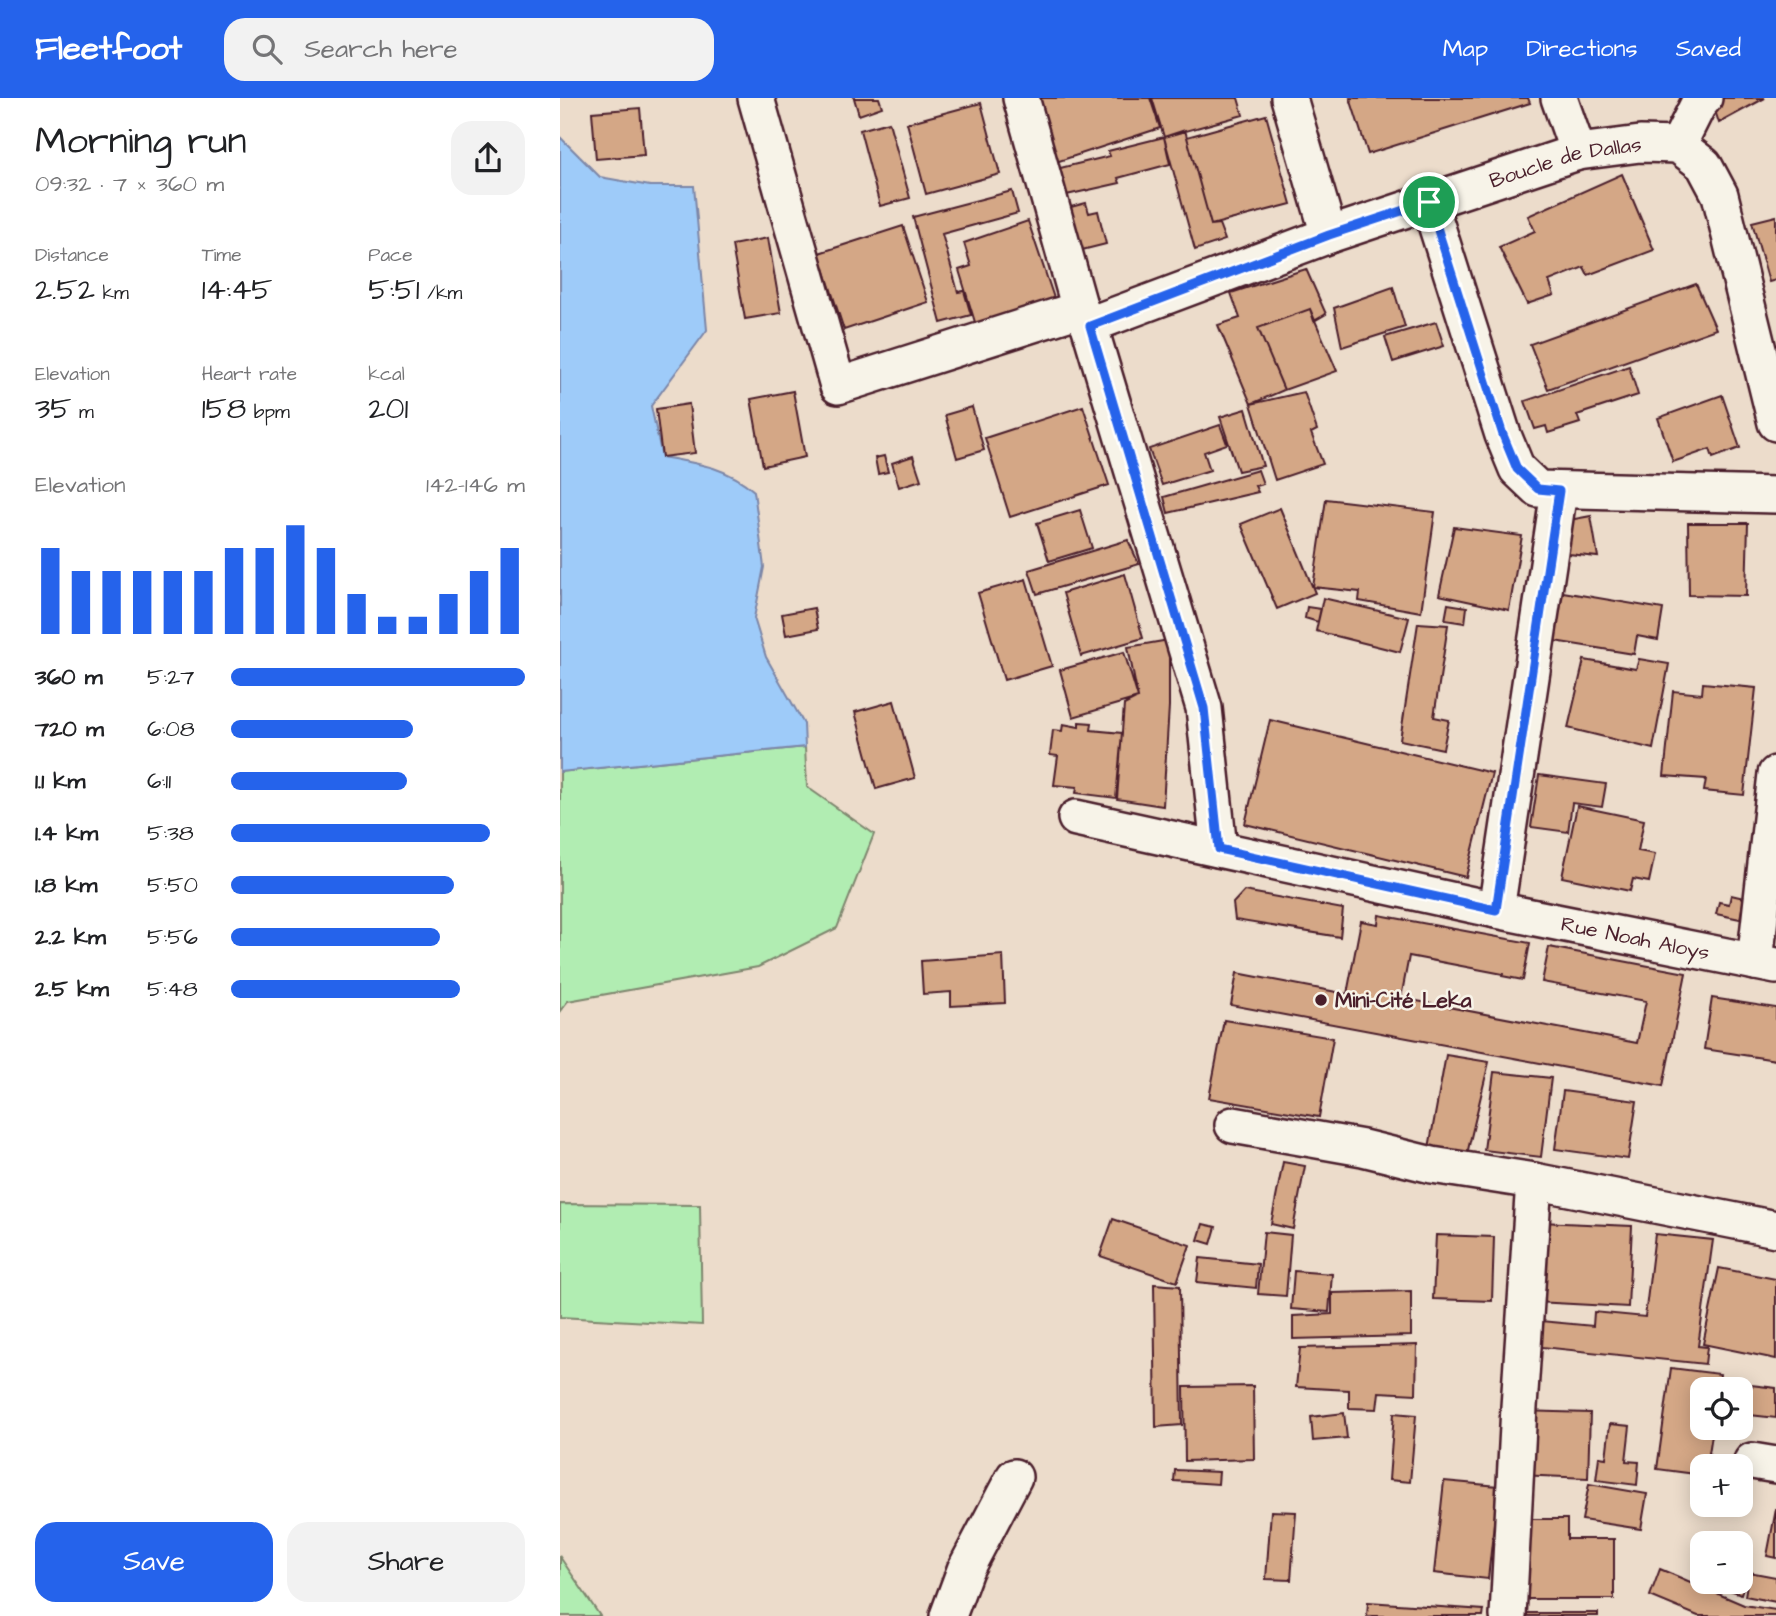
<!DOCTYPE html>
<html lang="en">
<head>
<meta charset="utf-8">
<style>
  :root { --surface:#fff; --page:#f2f2f2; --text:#202124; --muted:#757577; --accent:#2563eb }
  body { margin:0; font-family:"Architects Daughter",sans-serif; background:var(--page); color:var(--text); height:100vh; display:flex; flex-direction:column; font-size:26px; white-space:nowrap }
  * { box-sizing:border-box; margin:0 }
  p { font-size:23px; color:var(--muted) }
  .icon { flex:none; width:38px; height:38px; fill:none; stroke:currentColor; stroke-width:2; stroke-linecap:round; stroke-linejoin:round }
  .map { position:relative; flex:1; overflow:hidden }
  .side { display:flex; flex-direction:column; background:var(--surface); width:560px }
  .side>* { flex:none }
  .fabs { position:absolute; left:1130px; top:1279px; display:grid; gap:14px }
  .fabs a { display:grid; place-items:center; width:63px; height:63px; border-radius:14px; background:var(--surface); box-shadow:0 4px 18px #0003; font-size:35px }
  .pin { position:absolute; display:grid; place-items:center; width:60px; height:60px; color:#fff; margin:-30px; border:4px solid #fff; border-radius:50%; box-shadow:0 2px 7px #0007 }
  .round { display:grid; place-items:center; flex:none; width:74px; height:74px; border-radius:21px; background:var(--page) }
  .summary { display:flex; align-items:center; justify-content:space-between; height:119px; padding:0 35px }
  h1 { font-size:38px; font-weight:600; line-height:52px }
  .metrics { display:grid; grid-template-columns:repeat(3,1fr); gap:10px; height:119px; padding:7px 35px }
  .metrics div { display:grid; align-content:center }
  .metrics b { font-size:30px; font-weight:600 }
  .metrics small { font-size:19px; font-weight:400 }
  .metrics p { font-size:19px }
  .chart { height:196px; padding:14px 35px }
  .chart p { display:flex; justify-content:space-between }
  .chart svg { width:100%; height:126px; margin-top:7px; stroke:var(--accent); stroke-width:6 }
  .action { display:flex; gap:14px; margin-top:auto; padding:14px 35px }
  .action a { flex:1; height:80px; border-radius:21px; background:var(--accent); color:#fff; font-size:28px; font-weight:600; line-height:80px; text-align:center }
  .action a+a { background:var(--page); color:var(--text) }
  ul { padding:0 35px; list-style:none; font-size:23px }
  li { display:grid; grid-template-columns:112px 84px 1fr; align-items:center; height:52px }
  li i { height:18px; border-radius:9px; background:var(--accent) }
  header { display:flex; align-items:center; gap:42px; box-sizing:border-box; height:98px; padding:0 35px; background:var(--accent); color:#fff }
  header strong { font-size:33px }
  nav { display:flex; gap:38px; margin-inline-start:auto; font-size:24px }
  .search { width:490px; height:63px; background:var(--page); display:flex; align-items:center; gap:18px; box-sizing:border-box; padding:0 24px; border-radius:21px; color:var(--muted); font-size:26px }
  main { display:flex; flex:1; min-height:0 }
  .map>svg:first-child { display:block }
</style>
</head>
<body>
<header>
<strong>Fleetfoot</strong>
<div class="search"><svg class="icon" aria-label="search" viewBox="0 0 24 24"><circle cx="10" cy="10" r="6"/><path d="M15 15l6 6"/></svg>Search here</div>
<nav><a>Map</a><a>Directions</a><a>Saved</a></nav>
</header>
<main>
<section class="side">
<div class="summary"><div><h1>Morning run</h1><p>09:32 · 7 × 360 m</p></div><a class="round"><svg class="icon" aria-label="share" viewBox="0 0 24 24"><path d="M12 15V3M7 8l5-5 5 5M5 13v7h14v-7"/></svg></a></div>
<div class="metrics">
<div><p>Distance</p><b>2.52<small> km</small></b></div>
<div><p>Time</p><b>14:45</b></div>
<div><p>Pace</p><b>5:51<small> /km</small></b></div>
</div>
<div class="metrics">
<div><p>Elevation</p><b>35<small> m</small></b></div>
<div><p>Heart rate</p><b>158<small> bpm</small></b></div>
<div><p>kcal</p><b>201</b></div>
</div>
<div class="chart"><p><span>Elevation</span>142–146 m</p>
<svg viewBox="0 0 160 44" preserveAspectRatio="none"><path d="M5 44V14M15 44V22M25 44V22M35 44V22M45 44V22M55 44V22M65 44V14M75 44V14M85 44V6M95 44V14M105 44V30M115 44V38M125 44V38M135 44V30M145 44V22M155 44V14"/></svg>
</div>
<ul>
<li><b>360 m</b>5:27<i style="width:100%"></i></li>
<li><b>720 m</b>6:08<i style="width:62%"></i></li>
<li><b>1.1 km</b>6:11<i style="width:60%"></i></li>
<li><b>1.4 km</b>5:38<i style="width:88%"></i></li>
<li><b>1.8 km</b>5:50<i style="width:76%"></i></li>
<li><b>2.2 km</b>5:56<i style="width:71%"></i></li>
<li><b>2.5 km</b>5:48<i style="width:78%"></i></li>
</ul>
<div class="action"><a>Save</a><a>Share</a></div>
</section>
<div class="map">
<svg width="1216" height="1518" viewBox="0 0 1216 1518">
  <rect width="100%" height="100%" fill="#ecdccb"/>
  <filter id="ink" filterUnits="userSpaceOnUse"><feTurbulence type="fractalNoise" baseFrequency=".0143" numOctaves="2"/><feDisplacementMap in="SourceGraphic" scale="14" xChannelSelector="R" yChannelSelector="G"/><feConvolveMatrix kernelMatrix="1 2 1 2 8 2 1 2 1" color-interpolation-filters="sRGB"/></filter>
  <g filter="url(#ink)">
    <path fill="#b1edb2" stroke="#7e866e" stroke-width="2" d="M245,649L247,689L314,736L277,830L198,869L8,903L0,913V674Z
      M0,1106L140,1107L142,1227L0,1219Z
      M0,1459L40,1518H0Z"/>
    <path fill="#9ecbf9" stroke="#7c86a7" stroke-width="2" d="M0,39L40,79L90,88H134L147,232L91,308L102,359C137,365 167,369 194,393L204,469L194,520L206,559L244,626L245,649L0,674Z"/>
    <path fill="#d4a786" stroke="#4a1f2b" stroke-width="2" d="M294,0H319L322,9L299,17Z
      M475,0H590L600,30L496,64Z
      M592,0H678L683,17L604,39Z
      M790,0H968L970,5L808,56Z
      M1151,0H1205L1159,25Z
      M421,5L440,76L366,96L347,25Z
      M80,10L84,57L36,61L32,14Z
      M706,17L731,106L651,127L627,39Z
      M329,24L350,100L320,108L300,32Z
      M625,32L651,127L659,126L665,142L635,152L604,39Z
      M604,39L610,66L558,80L560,85L502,98L496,71L550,58L548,53Z
      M1062,76L1094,152L1028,177L1024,169L989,183L994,197L967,206L939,149L975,133L968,118Z
      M452,93L458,115L382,136L398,194L404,193L411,217L381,225L353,119Z
      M526,105L529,115L538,113L546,146L518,153L507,110Z
      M1216,118V182L1209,184L1192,124Z
      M468,123L497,209L418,234L399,172L411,168L404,145Z
      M343,128L368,204L284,232L259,155Z
      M208,140L221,215L185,221L172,147Z
      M746,171L766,216L754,223L750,211L698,230L724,292L691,306L658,227L680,220L671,195Z
      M1136,186L1156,231L988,291L970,246Z
      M833,189L845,229L782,249L774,210Z
      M750,211L777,273L724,292L698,230Z
      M876,224L884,248L833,264L825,239Z
      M1069,268L1078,297L1017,317L1020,325L988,335L986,328L975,331L965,303Z
      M233,293L245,359L203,368L191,301Z
      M744,294L757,332L751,335L763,366L715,382L691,306Z
      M1162,297L1180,350L1153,360L1150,351L1113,364L1098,320Z
      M129,306L135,355L102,359L96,311Z
      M523,308L549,387L450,419L425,340Z
      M412,309L424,352L397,360L385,317Z
      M686,311L703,368L678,373L660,319Z
      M660,327L667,346L644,354L650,372L602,387L589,351Z
      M324,358L328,374L318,376L315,360Z
      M353,358L361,382L339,389L332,365Z
      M698,372L703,386L695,388L698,394L608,415L604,399Z
      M766,401L875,414L861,514L799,503L800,494L753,489Z
      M720,410L755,495L717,511L681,426Z
      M520,412L532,450L489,463L477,425Z
      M1031,418L1038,459L1009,456V422Z
      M1128,425H1188L1186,498L1129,497Z
      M894,429L962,438L949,512L879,497Z
      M568,442L579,466L477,496L469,472Z
      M565,476L583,540L521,558L503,495Z
      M466,481L492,568L444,582L418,495Z
      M1003,494L1103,511L1098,542L1077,538L1074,556L994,543Z
      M763,500L849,520L840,554L756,533Z
      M888,506L907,509L905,525L885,522Z
      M747,509L761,511L758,524L745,520Z
      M254,510L258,531L226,537L222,516Z
      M858,525L888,527L874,619L889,622L883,651L840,642Z
      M609,542V608L603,708L557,701L564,607L578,600L568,549Z
      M564,554L578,600L513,619L500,572Z
      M1079,561L1109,566L1093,651L1008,630L1024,562L1076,571Z
      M1143,585L1196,590L1184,697L1144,693L1146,681L1104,678L1113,593L1142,596Z
      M334,603L355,680L316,691L295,614Z
      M710,622L932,675L906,779L685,726Z
      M519,624L532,625L531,632L562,635L556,700L516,695L517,689L494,687L498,658L490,657L493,632L502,633L503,626L519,629Z
      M979,677L1046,686L1042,709L1012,705L1008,734L971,729Z
      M1017,708L1084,722L1078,753L1095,756L1089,784L1073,781L1070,793L1002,779Z
      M684,793L783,811L780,839L675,822L673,805Z
      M1171,797L1184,800L1180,821L1156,816L1159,804L1169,806Z
      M819,817L970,845L963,882L942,878L943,876L849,858L841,900L1077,945L1086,903L982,884L989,849L1126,875L1103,988L671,907L677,875L787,896L801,823L818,826Z
      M443,857L445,905L391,908V894L363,896L361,863Z
      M1152,900L1216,910V962L1144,951Z
      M664,922L773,940L759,1019L649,1000Z
      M886,957L929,964L907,1056L869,1050Z
      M934,974L991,980L981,1059L924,1052Z
      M1003,993L1077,1003L1068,1061L995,1051Z
      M723,1064L745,1068L733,1131L711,1126Z
      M553,1121L630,1147L617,1184L540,1158Z
      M980,1124L1072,1128L1068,1209L976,1204Z
      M643,1126L656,1129L651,1146L638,1142Z
      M704,1134L731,1137L726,1198L698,1196Z
      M1095,1136L1153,1142L1138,1248L1147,1249L1145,1266L972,1248L981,1223L1033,1228L1034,1214L1085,1219Z
      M876,1137L934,1139L932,1203L873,1201Z
      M640,1160L698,1166L696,1190L637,1184Z
      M1159,1170L1216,1181V1261L1143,1246Z
      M734,1173L772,1176L769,1214L731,1211Z
      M594,1186L620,1188L622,1327L596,1329Z
      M851,1193V1238L733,1241V1218L772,1216V1195Z
      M857,1247L856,1296L819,1294L817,1311L789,1310V1292L736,1289L740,1250Z
      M1111,1270L1160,1276L1158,1292H1143V1330H1153L1147,1368H1143V1377L1097,1371Z
      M1165,1284L1216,1290V1320L1181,1316V1292H1164Z
      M693,1288L694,1361L625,1363L624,1289Z
      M961,1313L1030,1315L1028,1380L958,1377Z
      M784,1315L787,1340L753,1343L751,1319Z
      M834,1315L856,1317L850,1384L829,1382Z
      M1050,1326L1070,1328L1066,1363L1079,1364L1077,1387L1036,1382L1039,1359L1046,1360Z
      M615,1372L659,1374L658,1386L614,1383Z
      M884,1383L938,1388L928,1481L874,1475Z
      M1029,1386L1087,1396L1081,1431L1022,1422Z
      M1216,1411V1460L1207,1458Z
      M711,1413L736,1414L731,1482L706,1481Z
      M965,1421H1007V1441H1054V1501H964Z
      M1100,1471L1184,1507L1216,1512V1518H1138L1090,1498Z
      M1181,1471L1188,1474L1181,1496L1150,1485L1181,1484Z
      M1189,1474L1216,1479V1504L1185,1498Z
      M808,1504L924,1512L923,1518H807Z
      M953,1515H1038V1518H953Z"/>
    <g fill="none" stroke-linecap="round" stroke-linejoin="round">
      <defs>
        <g id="minor">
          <path d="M196,0L278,288L520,211"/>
          <path d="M461,0L520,211L529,227"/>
          <path d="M729,0L769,137"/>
          <path d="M999,0L1018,54"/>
          <path d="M1118,47L1138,7L1144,0"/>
          <path d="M869,104L943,337L957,371L978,391L1216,397"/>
          <path id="s1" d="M516,720L936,812L1216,868"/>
          <path id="s2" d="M659,751L644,610L529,227L769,137L1018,54L1080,46L1118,47L1144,67L1160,97L1216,325"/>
          <path d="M936,812L999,393"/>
          <path d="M1195,864L1216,676"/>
          <path d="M673,1027L803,1050L872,1067L974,1083L1216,1131"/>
          <path d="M1192,1363L1216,1367"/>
          <path d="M388,1518L405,1472L454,1379"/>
          <path d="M948,1518L959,1309L974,1083"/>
        </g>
      </defs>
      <use href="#minor" stroke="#4a1f2b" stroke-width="40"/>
      <use href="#minor" stroke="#f7f3e8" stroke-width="35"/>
    </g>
  </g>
  <g fill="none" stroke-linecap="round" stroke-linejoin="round" filter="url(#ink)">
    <defs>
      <path id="route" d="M869,104L943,337L957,371L978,391L999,393L936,812L659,751L644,610L530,228L769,137Z"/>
    </defs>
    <use href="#route" stroke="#fff" stroke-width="14"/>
    <use href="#route" stroke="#2563eb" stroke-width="9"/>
  </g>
  <circle fill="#4a1f2b" stroke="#f7f3e8" stroke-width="2.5" cx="761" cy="902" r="7"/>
  <g text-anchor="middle" stroke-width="5" stroke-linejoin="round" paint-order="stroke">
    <g font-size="21" fill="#4a1f2b" stroke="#f7f3e8">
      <text dy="7" stroke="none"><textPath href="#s2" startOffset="1046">Boucle de Dallas</textPath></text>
      <text dy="7" stroke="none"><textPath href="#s1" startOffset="572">Rue Noah Aloys</textPath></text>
    </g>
    <g font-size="21" font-weight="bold" fill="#4a1f2b" stroke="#f7f3e8" text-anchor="start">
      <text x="775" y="909">Mini-Cité Leka</text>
    </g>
  </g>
</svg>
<div class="fabs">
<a><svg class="icon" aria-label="locate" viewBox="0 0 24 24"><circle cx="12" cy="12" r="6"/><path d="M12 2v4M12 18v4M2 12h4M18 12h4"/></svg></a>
<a>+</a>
<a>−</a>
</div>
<div class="pin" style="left:869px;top:104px;background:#1e9e55"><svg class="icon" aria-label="arrive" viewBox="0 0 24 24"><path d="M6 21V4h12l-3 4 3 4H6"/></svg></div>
</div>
</main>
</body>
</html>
